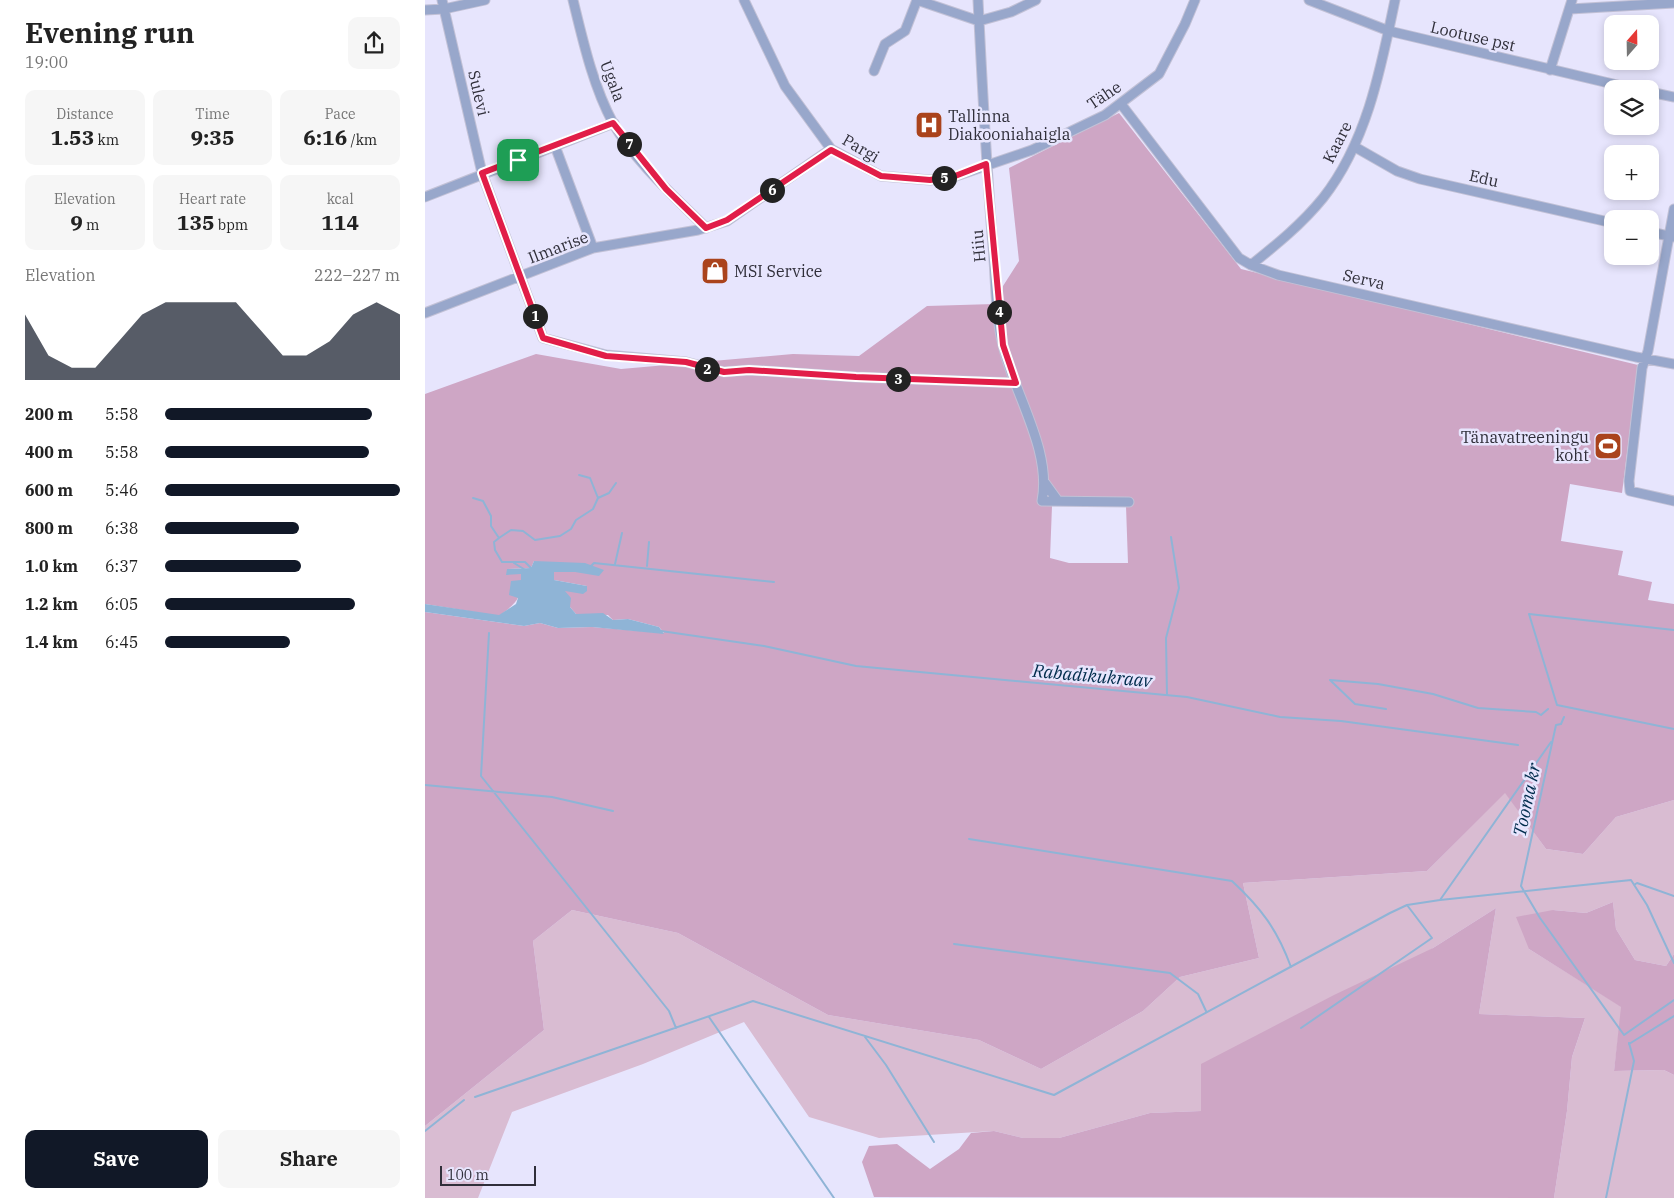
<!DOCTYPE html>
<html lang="en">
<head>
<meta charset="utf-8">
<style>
  :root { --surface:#fff; --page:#f6f6f6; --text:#222; --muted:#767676; --accent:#111827 }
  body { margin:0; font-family:"IBM Plex Serif",serif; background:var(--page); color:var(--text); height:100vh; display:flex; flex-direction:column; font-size:19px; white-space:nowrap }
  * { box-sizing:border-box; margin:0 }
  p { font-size:16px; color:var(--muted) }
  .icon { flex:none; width:28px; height:28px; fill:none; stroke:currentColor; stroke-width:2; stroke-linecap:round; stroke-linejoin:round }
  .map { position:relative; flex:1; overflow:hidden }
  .sheet { display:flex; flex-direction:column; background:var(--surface); width:425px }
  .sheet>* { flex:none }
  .needle { width:32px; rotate:20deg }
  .fabs { position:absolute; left:1179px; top:15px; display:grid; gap:10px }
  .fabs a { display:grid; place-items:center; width:55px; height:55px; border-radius:10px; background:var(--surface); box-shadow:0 2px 8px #0003; font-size:25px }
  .scale { position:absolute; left:15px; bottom:12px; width:96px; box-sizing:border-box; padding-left:5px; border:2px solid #302f3a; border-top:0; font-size:14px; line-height:18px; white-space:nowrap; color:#302f3a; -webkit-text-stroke:4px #e7e5fd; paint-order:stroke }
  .pin { position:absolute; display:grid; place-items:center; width:42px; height:42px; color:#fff; margin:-21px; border-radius:10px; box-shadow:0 2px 8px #0006 }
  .km { position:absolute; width:25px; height:25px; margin:-12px; border-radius:50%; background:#222; color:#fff; font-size:14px; line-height:25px; text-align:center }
  .round { display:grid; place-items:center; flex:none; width:52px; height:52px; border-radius:10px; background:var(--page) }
  .head { display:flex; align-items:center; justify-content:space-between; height:85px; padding:0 25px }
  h1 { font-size:28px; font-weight:800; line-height:38px }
  .figures { display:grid; grid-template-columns:repeat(3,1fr); gap:8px; height:85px; padding:5px 25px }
  .figures div { display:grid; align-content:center; border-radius:10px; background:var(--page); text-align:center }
  .figures b { font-size:21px; font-weight:800 }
  .figures small { font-size:14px; font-weight:400 }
  .figures p { font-size:14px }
  .chart { height:140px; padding:10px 25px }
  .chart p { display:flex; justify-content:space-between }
  .chart svg { width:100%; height:90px; margin-top:5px; fill:var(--accent); opacity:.7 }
  .button { display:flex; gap:10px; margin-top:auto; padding:10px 25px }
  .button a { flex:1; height:58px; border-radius:10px; background:var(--accent); color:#fff; font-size:20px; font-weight:800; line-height:58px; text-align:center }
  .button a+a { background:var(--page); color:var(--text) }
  ul { padding:0 25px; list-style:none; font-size:16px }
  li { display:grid; grid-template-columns:80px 60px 1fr; align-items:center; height:38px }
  li i { height:12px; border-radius:6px; background:var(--accent) }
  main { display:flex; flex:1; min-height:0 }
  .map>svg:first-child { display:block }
</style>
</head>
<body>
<main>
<section class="sheet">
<div class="head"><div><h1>Evening run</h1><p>19:00</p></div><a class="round"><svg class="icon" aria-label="share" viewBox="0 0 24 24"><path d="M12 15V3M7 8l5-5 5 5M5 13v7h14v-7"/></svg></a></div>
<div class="figures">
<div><p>Distance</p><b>1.53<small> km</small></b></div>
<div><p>Time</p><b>9:35</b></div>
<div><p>Pace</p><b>6:16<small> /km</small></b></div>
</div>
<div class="figures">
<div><p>Elevation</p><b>9<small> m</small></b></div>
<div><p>Heart rate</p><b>135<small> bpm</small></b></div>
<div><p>kcal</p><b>114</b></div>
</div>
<div class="chart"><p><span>Elevation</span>222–227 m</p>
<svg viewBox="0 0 160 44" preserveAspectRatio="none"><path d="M0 44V12L10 32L20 38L30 38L40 25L50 12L60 6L70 6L80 6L90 6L100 19L110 32L120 32L130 25L140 12L150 6L160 12V44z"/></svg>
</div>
<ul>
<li><b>200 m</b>5:58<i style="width:88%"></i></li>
<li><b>400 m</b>5:58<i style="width:87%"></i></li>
<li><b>600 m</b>5:46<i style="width:100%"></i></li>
<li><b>800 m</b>6:38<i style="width:57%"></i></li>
<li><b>1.0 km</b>6:37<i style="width:58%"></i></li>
<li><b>1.2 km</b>6:05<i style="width:81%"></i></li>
<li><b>1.4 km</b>6:45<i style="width:53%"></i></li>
</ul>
<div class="button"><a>Save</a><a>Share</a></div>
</section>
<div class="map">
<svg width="1249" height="1198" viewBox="0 0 1249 1198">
  <rect width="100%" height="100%" fill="#e7e5fd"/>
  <path fill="#d9bcd2" d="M1080,792L1121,849L1158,854L1191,817L1249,800V954L1241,966L1210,960L1191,929L1188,902L1161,913L1128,910L1104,949L1197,1007L1189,1071L1239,1070L1249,1075V1198H1129L1142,1111L1147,1057L1160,1018L1054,1014L1071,908L1008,948L776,1111L725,1113L634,1138H598L569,1131L454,1138L384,1117L319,1022L218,1064L87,1112L53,1198H0V1126L119,1030L108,941L147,910L253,933L403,1015L554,1040L616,1069L718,1011L755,977L834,958L818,883L1002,871Z"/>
  <path fill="#cea6c5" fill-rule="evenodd" d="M694,113L816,269L1213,365L1197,493L1145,484L1136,541L1198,551L1193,575L1227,582L1223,600L1249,604V800L1191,817L1158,854L1121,849L1080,793L1002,871L818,883L834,958L755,977L718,1011L616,1069L554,1040L403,1015L253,933L147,910L108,941L119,1030L0,1126V612L99,626L115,623L133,628L167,627L239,633L234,627L203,619L188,620L183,615L151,614L145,607L139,590L162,586L129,580V572H150L165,576L109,561L106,568L82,569L96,574C97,598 93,602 74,616L0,604V394L111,354L196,369L368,354L434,356L502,306L569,304L575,300L578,286L594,261L584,168ZM666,505L701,506L703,563H644L625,558L627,506Z
    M1188,902L1191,929L1210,960L1241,966L1249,954V1075L1239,1070L1189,1071L1196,1007L1104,949L1091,917L1128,910L1161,913Z
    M1071,908L1054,1014L1160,1018L1147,1057L1142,1111L1129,1198L449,1197L437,1162L444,1146L472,1144L505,1169L534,1149L546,1133L569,1131L598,1138H634L725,1113L776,1111V1064L909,995L1008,948Z"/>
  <path fill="#8fb4d6" d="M109,561L160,563L179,570L174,576L150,572H129V580L162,586V591L158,594L140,591L146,598L145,607L151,614L178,613L188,620L203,619L234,627L239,634L167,627L133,628L115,623L99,626L0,612V604L74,615L91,604L93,598L84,595L86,581L96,580V574L81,575L82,569L106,568Z"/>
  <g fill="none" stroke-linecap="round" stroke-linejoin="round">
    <path stroke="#8fb4d6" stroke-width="2" d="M154,475L165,478L173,498
      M48,498L58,501L66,516V526L74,538L69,542L70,550L77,562H100L106,568
      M74,538L86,530L98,531L110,540L135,536L146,529L151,520L168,509L173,498L184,493L191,483
      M89,563L102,571
      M190,564L197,533
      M222,566L224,542
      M165,567L169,563L349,582
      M1249,630L1104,614L1132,705L1249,729
      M236,631L339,646L431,666L762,697L855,717L916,721L1093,745
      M64,633L56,776L244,1011L251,1028
      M742,695L741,638L754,588L746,537
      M961,709L930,704L905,680L953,684L1008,694L1053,708L1111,712L1116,715L1123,709
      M1139,717L1136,724L1131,725L1096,886L1115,918L1199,1035L1249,1000
      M0,785L127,797L188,811
      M544,839L807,881C836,908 852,929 866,967
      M1209,885L1212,883L1249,896
      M1015,900L1126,742
      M529,944L745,973L773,994L781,1011
      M284,1017L409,1198
      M876,1028L1007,938L982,905
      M440,1037L461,1065L509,1142
      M1204,1044L1249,1016
      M50,1097L328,1001L629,1095L965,913L982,905L1015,900L1206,880L1222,905L1249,963
      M0,1131L39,1100
      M1181,1198L1209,1061L1204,1043"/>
    <defs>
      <path id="minor" d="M17,0L57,173L118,338L181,355L261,362L299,372L324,370L431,377L591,383
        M148,0C158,41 168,86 188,123C211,163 249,196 281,228
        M319,0L360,86L406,149L456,176L505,180L531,176L607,150L680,115L734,74L760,24L770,0
        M492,0L554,21L586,12L611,0
        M553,0C557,82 561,164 568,246C571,279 570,313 578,345C589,394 627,450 617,501L704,502
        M884,0L964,31L1209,89
        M1145,9L1249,3
        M0,10L19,9L60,0
        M1125,70L1147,0
        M449,71L460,44L480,31L492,0
        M1225,92L1249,97
        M696,104L814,258L826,265L853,275L1211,357L1249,364
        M130,146L168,248
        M930,147L972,171L995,179L1188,223
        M0,197L189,123
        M1249,209L1223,351L1217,368L1204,481L1205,491L1249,501
        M1225,232L1249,237
        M826,265C851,245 877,224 898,198C942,142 956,68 970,0
        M0,313L168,248L273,230L302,221L406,149
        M620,483L633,501"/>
    </defs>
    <use href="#minor" stroke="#c2c1d6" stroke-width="11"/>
    <use href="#minor" stroke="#98a7cb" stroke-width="9"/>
  </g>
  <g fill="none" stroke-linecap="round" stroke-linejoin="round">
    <defs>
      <path id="route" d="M188,123L241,189L281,228L302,220L406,150L456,176L505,180L530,176L561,164L578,345L591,383L431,377L324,370L299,372L261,362L181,356L118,338L57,173Z"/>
    </defs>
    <use href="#route" stroke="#fff" stroke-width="10"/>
    <use href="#route" stroke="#e11d48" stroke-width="6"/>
  </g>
  <defs>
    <symbol id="hospital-square" viewBox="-11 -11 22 22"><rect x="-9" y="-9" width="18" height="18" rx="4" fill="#aa431c" stroke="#e7e5fd"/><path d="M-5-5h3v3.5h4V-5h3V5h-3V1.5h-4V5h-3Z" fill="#fff"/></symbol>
    <symbol id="shop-square" viewBox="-11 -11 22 22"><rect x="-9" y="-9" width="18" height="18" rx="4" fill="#aa431c" stroke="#e7e5fd"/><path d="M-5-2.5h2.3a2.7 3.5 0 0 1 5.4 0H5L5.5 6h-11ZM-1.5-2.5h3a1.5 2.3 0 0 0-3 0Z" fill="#fff"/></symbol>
    <symbol id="stadium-square" viewBox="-11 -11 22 22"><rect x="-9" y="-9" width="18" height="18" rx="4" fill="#aa431c" stroke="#e7e5fd"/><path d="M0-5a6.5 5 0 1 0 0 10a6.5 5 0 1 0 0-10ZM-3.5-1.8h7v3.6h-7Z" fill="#fff"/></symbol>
  </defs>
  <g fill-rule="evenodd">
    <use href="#hospital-square" x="488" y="109" width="32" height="32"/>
    <use href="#shop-square" x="274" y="255" width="32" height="32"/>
    <use href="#stadium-square" x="1167" y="430" width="32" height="32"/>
  </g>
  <g text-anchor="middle" stroke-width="5" stroke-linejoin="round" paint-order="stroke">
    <g font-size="16" fill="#302f3a" stroke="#e7e5fd">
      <text transform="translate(1048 36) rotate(13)" y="6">Lootuse pst</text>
      <text transform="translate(188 81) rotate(69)" y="6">Ugala</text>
      <text transform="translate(54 93) rotate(77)" y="6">Sulevi</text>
      <text transform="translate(679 95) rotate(-34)" y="6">Tähe</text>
      <text transform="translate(912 142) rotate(-63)" y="6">Kaare</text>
      <text transform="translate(436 148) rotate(30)" y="6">Pargi</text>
      <text transform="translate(1059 178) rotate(13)" y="6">Edu</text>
      <text transform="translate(553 246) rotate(-95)" y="6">Hiiu</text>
      <text transform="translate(133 247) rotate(-21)" y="6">Ilmarise</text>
      <text transform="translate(939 279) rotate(13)" y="6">Serva</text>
    </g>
    <g font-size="16" fill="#302f3a" stroke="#e7e5fd" text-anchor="start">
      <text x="523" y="122">Tallinna<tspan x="523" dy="18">Diakooniahaigla</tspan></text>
      <text x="309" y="277">MSI Service</text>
      <text x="1164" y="443" text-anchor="end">Tänavatreeningu<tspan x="1164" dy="18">koht</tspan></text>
    </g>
    <g font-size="18" font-style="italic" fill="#002c4c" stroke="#e7e5fd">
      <text transform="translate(667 676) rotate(5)" y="6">Rabadikukraav</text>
      <text transform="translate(1102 800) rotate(-78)" y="6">Tooma kr</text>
    </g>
  </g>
</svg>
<div class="fabs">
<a><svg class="needle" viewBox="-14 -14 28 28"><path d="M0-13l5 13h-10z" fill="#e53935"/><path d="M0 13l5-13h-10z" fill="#767676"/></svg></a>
<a><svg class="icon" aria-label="layers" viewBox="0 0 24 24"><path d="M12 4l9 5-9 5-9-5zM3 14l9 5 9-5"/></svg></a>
<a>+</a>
<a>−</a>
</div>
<div class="scale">100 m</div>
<div class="pin" style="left:93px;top:160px;background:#1e9e55"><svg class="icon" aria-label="arrive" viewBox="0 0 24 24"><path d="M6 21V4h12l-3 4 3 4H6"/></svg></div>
<b class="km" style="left:110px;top:316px">1</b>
<b class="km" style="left:282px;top:369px">2</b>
<b class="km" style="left:473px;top:379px">3</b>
<b class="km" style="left:574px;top:312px">4</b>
<b class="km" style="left:519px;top:178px">5</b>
<b class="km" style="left:347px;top:190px">6</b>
<b class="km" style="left:204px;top:144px">7</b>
</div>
</main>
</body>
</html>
